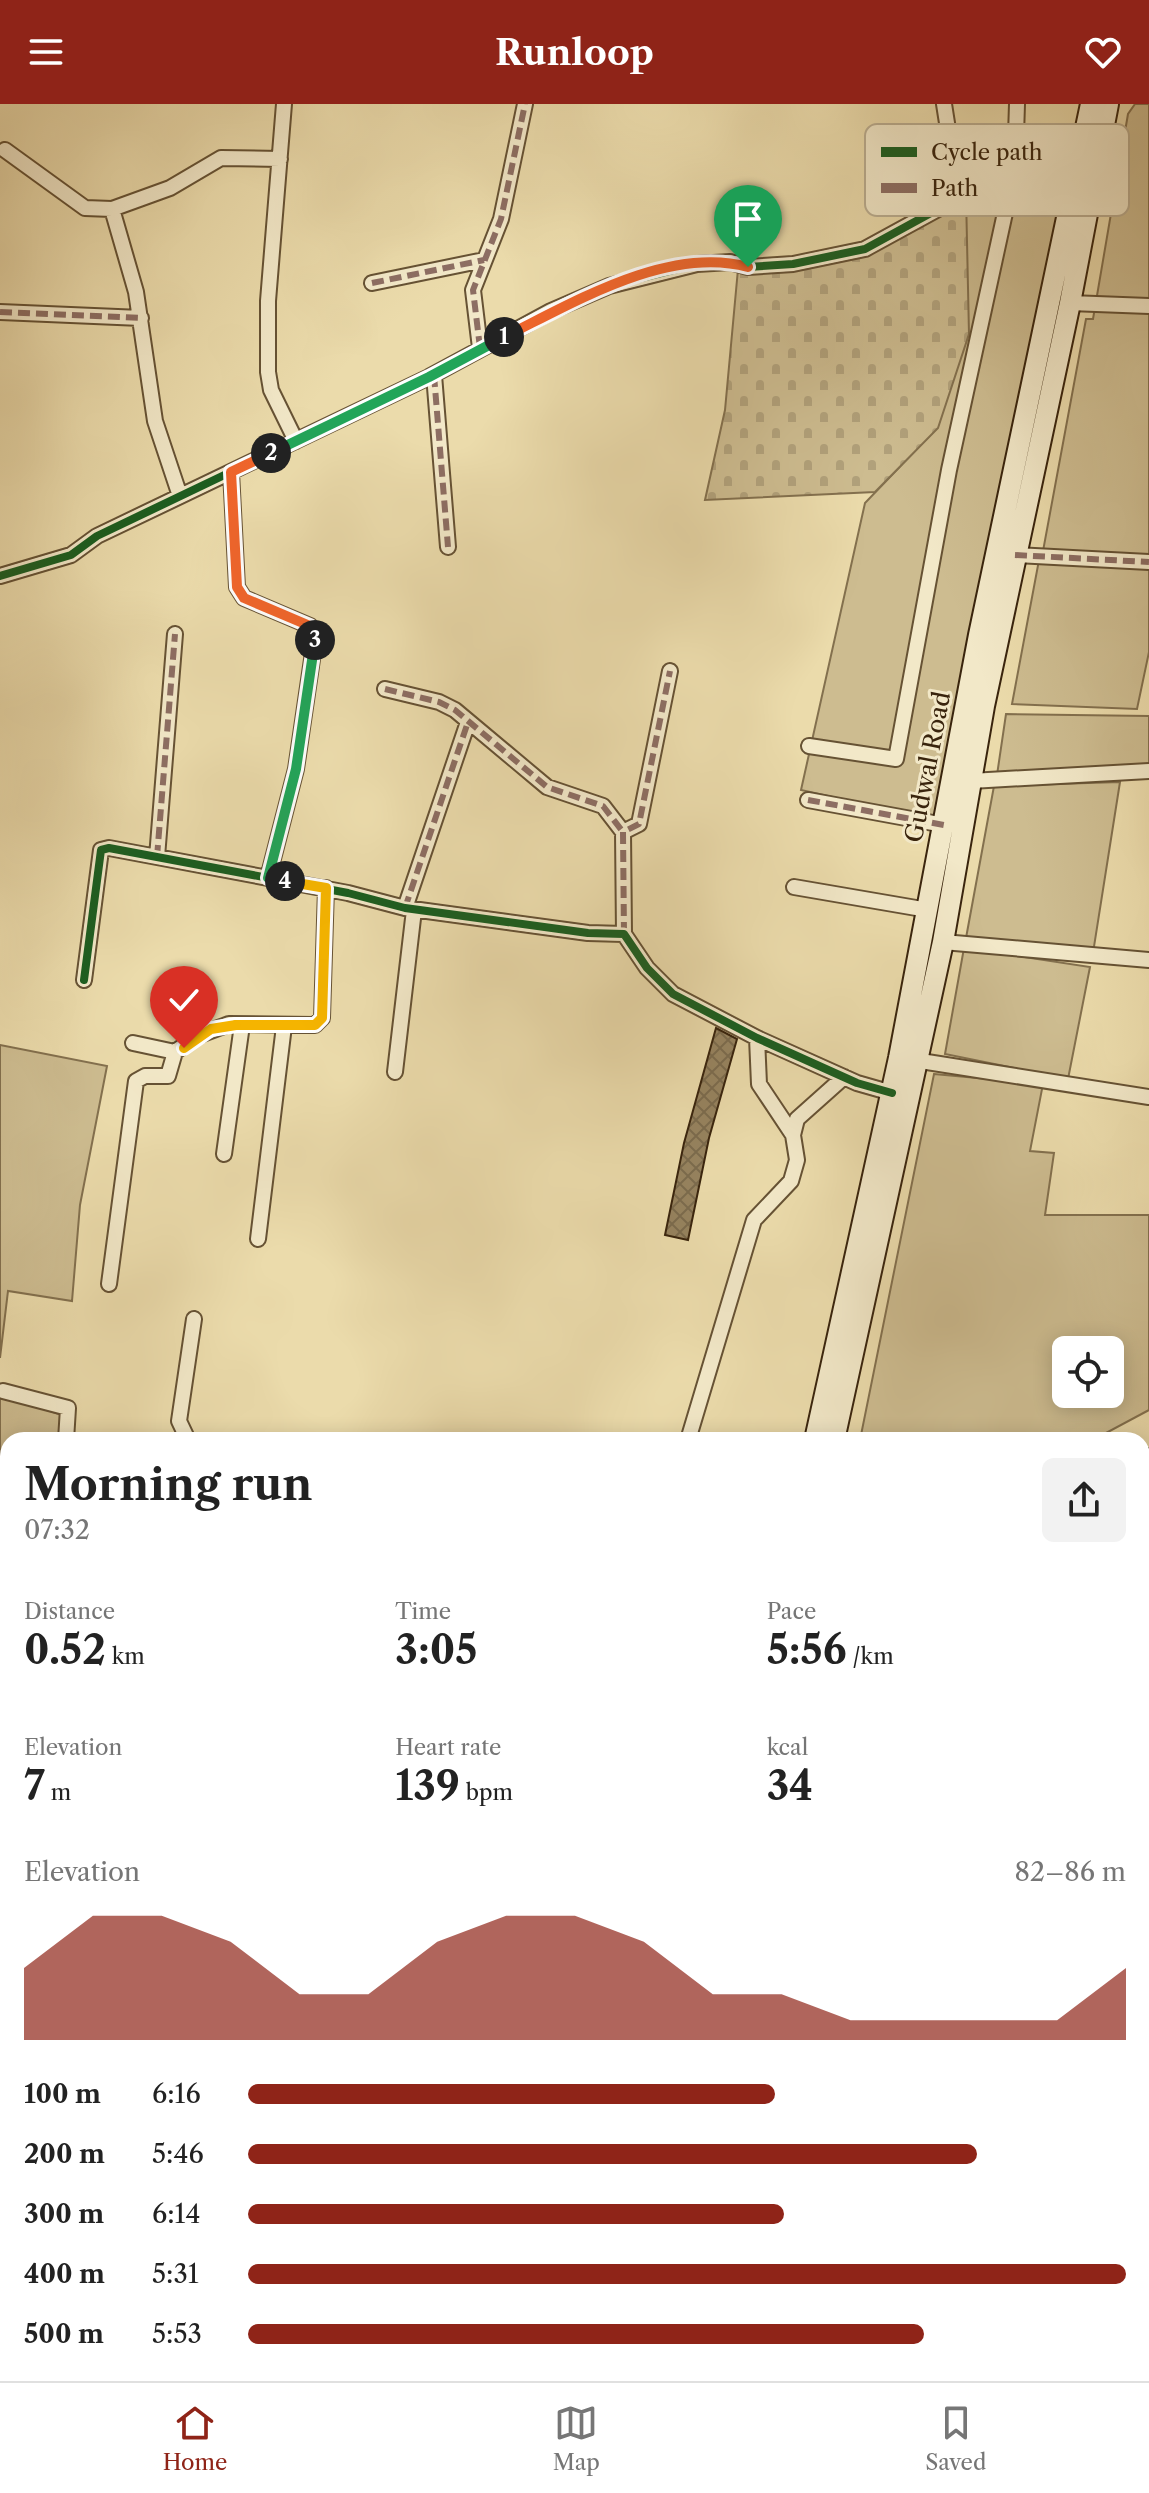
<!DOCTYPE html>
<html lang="en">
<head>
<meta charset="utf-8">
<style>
  :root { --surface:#fff; --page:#f2f2f2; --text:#222; --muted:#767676; --line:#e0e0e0; --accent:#8f2418 }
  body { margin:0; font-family:"Libre Caslon Text",serif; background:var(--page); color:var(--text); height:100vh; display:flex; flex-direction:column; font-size:30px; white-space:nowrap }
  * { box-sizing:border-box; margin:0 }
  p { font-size:26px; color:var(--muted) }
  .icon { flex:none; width:44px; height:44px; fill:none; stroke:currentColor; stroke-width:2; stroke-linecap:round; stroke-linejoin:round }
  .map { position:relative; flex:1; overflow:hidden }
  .panel { position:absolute; left:0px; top:1328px; width:1150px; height:950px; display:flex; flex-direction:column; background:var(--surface); border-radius:24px 24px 0 0; box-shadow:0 4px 20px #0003 }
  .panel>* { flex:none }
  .tools { position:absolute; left:1052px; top:1232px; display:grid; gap:16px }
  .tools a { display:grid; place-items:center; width:72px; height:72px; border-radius:12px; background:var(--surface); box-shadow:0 4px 20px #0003; font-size:40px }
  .pin { position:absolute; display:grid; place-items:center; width:68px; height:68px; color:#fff; margin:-82px -34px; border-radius:50% 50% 50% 0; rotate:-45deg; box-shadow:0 0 8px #0007 }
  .pin .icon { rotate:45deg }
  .km { position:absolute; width:40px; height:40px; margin:-20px; border-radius:50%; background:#222; color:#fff; font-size:22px; line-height:40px; text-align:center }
  .round { display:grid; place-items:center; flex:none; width:84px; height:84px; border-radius:12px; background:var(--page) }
  .overview { display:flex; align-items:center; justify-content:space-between; height:136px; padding:0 24px }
  h1 { font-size:44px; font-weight:800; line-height:60px }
  .figures { display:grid; grid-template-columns:repeat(3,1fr); gap:12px; height:136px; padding:8px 24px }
  .figures div { display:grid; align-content:center }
  .figures b { font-size:40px; font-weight:800 }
  .figures small { font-size:22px; font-weight:400 }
  .figures p { font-size:22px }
  .chart { height:224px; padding:16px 24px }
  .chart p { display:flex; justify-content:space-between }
  .chart svg { width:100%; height:144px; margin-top:8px; fill:var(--accent); opacity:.7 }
  ul { padding:0 24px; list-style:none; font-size:26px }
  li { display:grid; grid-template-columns:128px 96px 1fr; align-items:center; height:60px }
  li i { height:20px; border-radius:10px; background:var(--accent) }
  header { display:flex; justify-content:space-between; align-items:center; height:104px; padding:0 24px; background:var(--accent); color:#fff; font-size:36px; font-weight:800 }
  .menu { display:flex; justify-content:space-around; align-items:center; height:112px; border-top:2px solid var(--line); background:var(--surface); font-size:22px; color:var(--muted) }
  .menu a { display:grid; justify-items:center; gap:4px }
  .menu .selected { color:var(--accent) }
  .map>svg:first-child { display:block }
</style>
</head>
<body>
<header><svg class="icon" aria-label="menu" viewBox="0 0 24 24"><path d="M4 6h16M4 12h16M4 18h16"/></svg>Runloop<svg class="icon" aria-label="heart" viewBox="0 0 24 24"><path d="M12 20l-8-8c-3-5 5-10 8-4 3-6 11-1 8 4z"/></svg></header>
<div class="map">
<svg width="1149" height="2277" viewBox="0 0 1149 2277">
  <defs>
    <pattern id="cemetery-stones" width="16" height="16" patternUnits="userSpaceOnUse" patternTransform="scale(2)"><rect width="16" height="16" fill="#cdbc90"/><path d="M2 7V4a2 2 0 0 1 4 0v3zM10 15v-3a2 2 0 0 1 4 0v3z" fill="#b1a17b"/></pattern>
    <pattern id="building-cross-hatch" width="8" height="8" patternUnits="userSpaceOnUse" patternTransform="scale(2)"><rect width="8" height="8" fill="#96835f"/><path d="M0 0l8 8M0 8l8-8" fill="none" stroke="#7b6b4d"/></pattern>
  </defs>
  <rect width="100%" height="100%" fill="#ebdbab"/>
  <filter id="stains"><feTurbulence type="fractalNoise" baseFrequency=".0025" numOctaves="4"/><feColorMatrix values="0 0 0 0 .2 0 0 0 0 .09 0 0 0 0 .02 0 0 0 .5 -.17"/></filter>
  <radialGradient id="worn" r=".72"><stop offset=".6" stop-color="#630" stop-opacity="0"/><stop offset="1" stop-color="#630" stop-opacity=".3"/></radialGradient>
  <path fill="#cdbc90" stroke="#83704e" stroke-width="2" fill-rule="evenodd" d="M1135,0H1149V454L1043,447L1086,215H1093L1128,10Z
    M1062,41L1070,48L936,712L927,714L801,686L865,399L937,324L966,91Z
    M1039,456L1149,461V548L1137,605L1012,600Z
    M1006,610L1149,612V660L997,671Z
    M1120,678L1093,849L966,834L994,682Z
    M964,844L1090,863L1068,975L945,950Z
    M0,941L107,962L80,1101L72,1197L8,1187L0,1254Z
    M934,970L1043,980L1030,1047L1054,1049L1045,1111H1149V1306L1093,1336H860ZM1066,1246H1110V1290H1066Z
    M0,1291L62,1311L59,1336H8V1409L0,1408Z"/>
  <path fill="url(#cemetery-stones)" stroke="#83704e" stroke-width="2" d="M966,91L969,230L938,324L875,388L705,396L725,306L738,165L867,143Z"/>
  <path fill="url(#building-cross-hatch)" stroke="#39240d" stroke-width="2" d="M716,924L737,935L709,1034L688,1136L665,1131L684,1039Z"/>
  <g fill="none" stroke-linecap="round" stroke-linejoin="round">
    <defs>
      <path id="minor" d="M284,0L268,197V268L271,286L296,337
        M944,0L950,38L970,89
        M5,46L85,104L112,105L170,84L221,54L280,55
        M112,105L136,188L155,317L180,392
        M372,179L484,156
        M1070,199L1149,202
        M0,208L141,214
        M480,244L473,186L501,115L525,0
        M434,271L448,443
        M231,368L237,483L244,494L310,522L316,528L296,665L268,774
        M1015,451L1149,458
        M0,472L71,451L97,432L429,273L551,207L609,182L697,160L730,158L748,163L793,160L865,145L1015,63L1090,29
        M385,585L439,598L455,606L547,683L603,702L623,728
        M809,642L896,655L949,366L1015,63L1017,0
        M971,677L1149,667
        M808,696L944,721
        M157,753L175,530
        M794,783L928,806
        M405,804L468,618
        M624,830L623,728L639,720L670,567
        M943,838L1149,856
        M84,876L101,746L109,744L348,789L405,804L588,829L624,830L647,864L673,890L757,934L857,979L892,989
        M133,939L175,948L197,932L229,920L315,921L322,914L326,784
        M908,955L1149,993
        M395,968L414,806
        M793,1031L797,1015L844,973
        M224,1050L242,921
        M258,1135L284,922
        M109,1180L136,977L145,972H168L175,948
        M3,1287L68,1304L66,1336
        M188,1336L179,1317L194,1215
        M688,1336L754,1116L791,1077L797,1056L793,1031L759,980L757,934
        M1142,1355L1149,1352
        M1142,1408L1149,1422
        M1142,1530L1149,1526
        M1142,1628L1149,1624
        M1142,1828L1149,1824
        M1142,1848L1149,1862
        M6,1974L8,1948
        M0,2038L8,2034
        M0,2136L8,2132
        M1142,2198L1149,2194
        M0,2237L8,2233
        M209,2270L213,2277
        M438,2270L440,2277
        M695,2270L729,2277
        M116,2277L129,2270
        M359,2277L372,2270
        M993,2277L1007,2270"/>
      <path id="secondary" d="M815,1336L899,954L979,531L1091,0
        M834,1336L943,838L984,602L1070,199L1108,0
        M0,1978L8,1974
        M639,2277L640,2270"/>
    </defs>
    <use href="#minor" stroke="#665234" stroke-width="18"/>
    <use href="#secondary" stroke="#39240d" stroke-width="24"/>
    <use href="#minor" stroke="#f2e8c8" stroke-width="14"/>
    <use href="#secondary" stroke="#f2e8c8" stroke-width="20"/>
    <path stroke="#8d6e63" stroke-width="6" stroke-dasharray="12 6" stroke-linecap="butt" d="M372,179L484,156
      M0,208L141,214
      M480,244L473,186L501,115L525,0
      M434,271L448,443
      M231,368L237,483L244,494L310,522L316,528L296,665L268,774
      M1015,451L1149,458
      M385,585L439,598L455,606L547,683L603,702L623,728
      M808,696L944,721
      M157,753L175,530
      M405,804L468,618
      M624,830L623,728L639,720L670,567
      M1142,1423L1149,1419"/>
    <defs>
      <path id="cycleway" d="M0,472L71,451L97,432L429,273L551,207L609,182L697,160L730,158L748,163L793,160L865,145L1015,63L1093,27L1101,28
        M84,876L101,746L109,744L348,789L405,804L588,829L624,830L647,864L673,890L757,934L857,979L892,989"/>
    </defs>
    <use href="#cycleway" stroke="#f2e8c8" stroke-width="13"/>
    <use href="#cycleway" stroke="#1b5e20" stroke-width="8"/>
  </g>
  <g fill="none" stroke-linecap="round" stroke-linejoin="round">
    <defs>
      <path id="split-1" d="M504,233C573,199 668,141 748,163"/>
      <path id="split-2" d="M271,349L429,273L504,233"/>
      <path id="split-3" d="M271,349L231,368L237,483L244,494L310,522L316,528L315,536"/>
      <path id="split-4" d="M285,777L268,774L296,665L315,536"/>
      <path id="split-5" d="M236,921H315L322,914L326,784L285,777"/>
      <path id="split-6" d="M184,944L211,925L236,921"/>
    </defs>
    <use href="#split-1" stroke="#fff" stroke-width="16"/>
    <use href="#split-2" stroke="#fff" stroke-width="16"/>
    <use href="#split-3" stroke="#fff" stroke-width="16"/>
    <use href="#split-4" stroke="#fff" stroke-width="16"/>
    <use href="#split-5" stroke="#fff" stroke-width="16"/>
    <use href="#split-6" stroke="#fff" stroke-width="16"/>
    <use href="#split-1" stroke="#f0652b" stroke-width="10"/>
    <use href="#split-2" stroke="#22a559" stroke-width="10"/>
    <use href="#split-3" stroke="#f0652b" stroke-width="10"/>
    <use href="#split-4" stroke="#22a559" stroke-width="10"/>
    <use href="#split-5" stroke="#f5b400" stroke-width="10"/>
    <use href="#split-6" stroke="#f5b400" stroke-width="10"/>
  </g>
  <g text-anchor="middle" stroke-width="6" stroke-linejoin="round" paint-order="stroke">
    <g font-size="24" fill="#39240d" stroke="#f2e8c8">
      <text transform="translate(928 663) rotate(-79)" y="8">Gudwal Road</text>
    </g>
  </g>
  <rect x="865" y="20" width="264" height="92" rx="12" fill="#f2e8c8" stroke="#baad90" stroke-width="2"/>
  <rect x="881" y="43" width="36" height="10" fill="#1b5e20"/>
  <rect x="881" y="79" width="36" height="10" fill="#8d6e63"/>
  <g font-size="22" fill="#39240d">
    <text x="931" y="56">Cycle path</text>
    <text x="931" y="92">Path</text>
  </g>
  <rect width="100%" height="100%" filter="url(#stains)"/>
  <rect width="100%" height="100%" fill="url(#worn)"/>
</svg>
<div class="tools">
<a><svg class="icon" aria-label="locate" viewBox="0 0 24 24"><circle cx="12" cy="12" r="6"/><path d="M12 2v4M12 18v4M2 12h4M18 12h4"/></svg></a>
</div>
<div class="pin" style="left:748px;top:163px;background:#1e9e55"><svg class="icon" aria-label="arrive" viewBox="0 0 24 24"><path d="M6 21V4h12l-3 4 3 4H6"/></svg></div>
<div class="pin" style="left:184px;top:944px;background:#d93025"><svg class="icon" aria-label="check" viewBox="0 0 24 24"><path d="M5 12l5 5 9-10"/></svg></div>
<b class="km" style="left:504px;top:233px">1</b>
<b class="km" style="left:271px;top:349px">2</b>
<b class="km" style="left:315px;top:536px">3</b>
<b class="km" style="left:285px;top:777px">4</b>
<section class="panel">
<div class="overview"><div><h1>Morning run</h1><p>07:32</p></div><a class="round"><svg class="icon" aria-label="share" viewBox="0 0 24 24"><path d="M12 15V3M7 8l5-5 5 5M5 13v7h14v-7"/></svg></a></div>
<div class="figures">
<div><p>Distance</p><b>0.52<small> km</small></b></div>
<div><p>Time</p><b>3:05</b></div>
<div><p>Pace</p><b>5:56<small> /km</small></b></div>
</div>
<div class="figures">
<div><p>Elevation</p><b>7<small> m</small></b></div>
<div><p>Heart rate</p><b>139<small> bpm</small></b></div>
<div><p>kcal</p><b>34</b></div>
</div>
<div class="chart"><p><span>Elevation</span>82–86 m</p>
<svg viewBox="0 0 160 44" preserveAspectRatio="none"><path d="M0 44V22L10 6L20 6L30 14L40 30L50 30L60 14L70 6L80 6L90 14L100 30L110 30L120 38L130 38L140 38L150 38L160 22V44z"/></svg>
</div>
<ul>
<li><b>100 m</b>6:16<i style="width:60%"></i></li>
<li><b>200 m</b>5:46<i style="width:83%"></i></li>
<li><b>300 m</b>6:14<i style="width:61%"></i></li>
<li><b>400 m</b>5:31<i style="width:100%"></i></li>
<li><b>500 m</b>5:53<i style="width:77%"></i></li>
</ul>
</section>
</div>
<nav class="menu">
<a class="selected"><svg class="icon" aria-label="home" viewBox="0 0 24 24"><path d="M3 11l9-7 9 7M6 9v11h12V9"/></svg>Home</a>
<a><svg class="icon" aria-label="map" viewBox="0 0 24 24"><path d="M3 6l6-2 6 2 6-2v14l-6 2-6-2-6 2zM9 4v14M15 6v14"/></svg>Map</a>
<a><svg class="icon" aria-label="saved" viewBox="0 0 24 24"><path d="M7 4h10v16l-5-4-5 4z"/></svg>Saved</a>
</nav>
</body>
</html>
